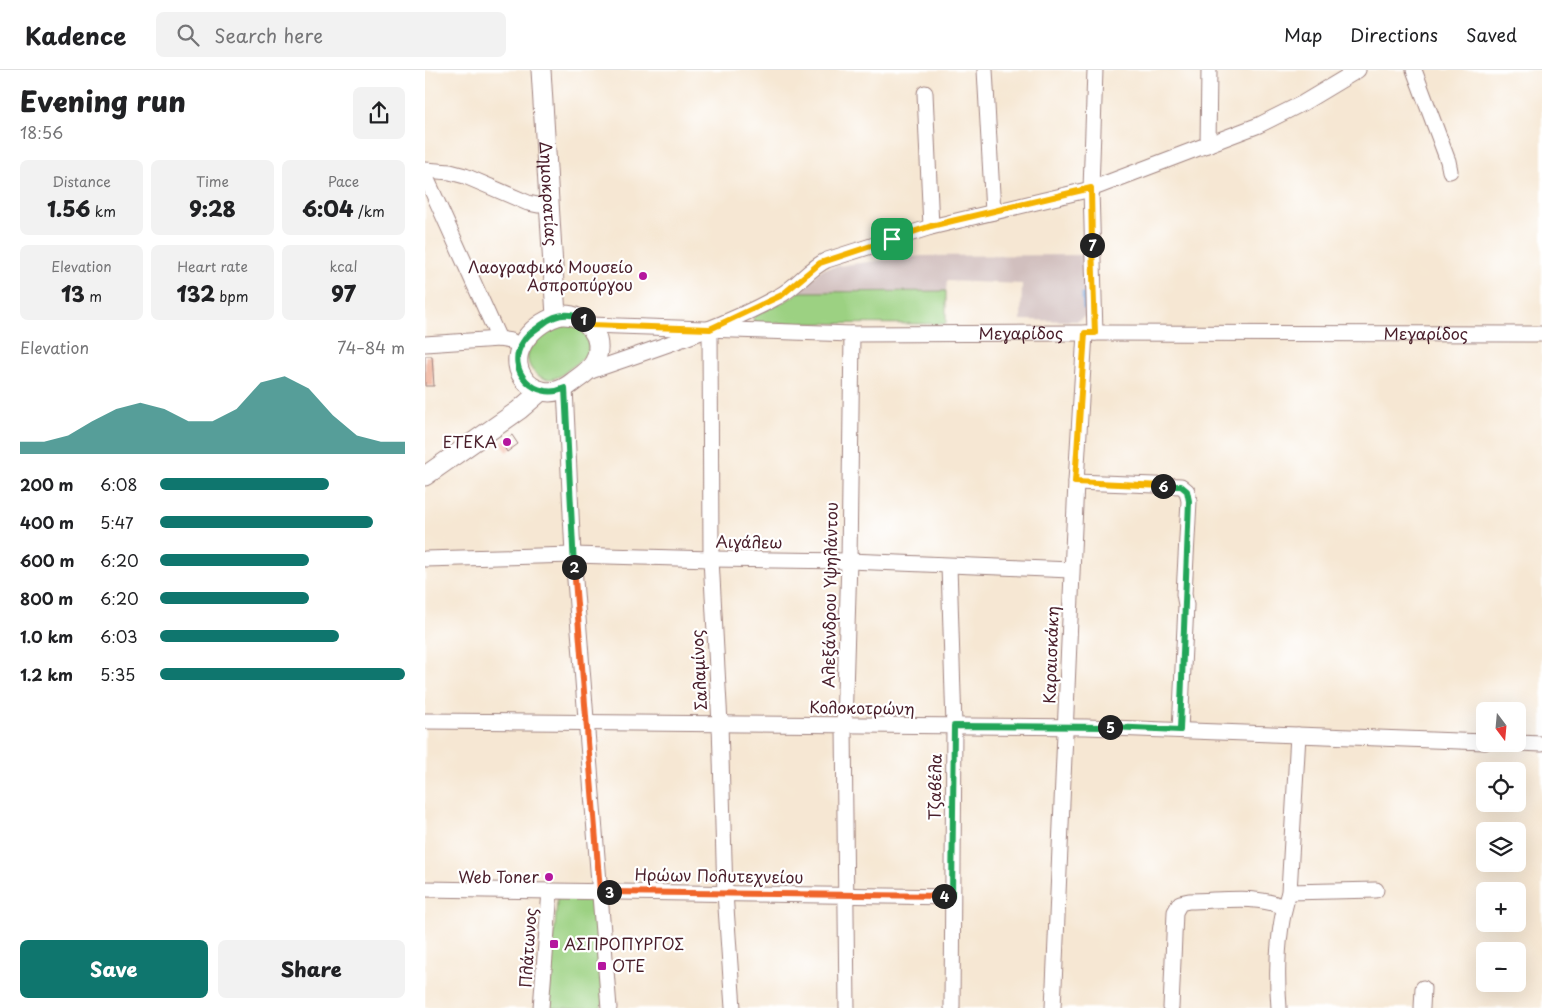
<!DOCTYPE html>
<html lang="en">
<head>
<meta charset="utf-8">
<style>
  :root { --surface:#fff; --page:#f2f2f2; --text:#202124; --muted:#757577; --line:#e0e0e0; --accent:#0f766e }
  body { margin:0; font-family:"Playpen Sans",sans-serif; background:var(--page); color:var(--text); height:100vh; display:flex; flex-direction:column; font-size:19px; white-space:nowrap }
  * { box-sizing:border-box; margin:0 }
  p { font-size:16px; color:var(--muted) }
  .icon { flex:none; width:28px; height:28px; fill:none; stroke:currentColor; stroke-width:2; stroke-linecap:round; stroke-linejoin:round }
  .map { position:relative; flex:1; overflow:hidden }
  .panel { display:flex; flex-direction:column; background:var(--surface); width:425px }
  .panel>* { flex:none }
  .needle { width:32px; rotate:164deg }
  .buttons { position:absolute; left:1051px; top:632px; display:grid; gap:10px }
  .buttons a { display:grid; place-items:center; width:50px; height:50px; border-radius:8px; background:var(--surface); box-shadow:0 5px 20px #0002; font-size:25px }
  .pin { position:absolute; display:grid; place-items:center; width:42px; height:42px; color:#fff; margin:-21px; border-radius:10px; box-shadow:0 2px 8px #0006 }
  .km { position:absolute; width:25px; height:25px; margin:-12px; border-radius:50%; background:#222; color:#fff; font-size:14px; line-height:25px; text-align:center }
  .round { display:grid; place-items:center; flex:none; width:52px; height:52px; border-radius:8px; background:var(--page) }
  .overview { display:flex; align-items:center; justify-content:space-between; height:85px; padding:0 20px }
  h1 { font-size:28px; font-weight:800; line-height:38px }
  .figures { display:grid; grid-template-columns:repeat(3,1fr); gap:8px; height:85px; padding:5px 20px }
  .figures div { display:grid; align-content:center; border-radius:8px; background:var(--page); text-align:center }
  .figures b { font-size:21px; font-weight:800 }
  .figures small { font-size:14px; font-weight:400 }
  .figures p { font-size:14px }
  .chart { height:140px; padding:10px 20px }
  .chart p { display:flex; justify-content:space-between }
  .chart svg { width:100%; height:90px; margin-top:5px; fill:var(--accent); opacity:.7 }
  .button { display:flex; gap:10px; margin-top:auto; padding:10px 20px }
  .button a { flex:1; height:58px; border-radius:8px; background:var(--accent); color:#fff; font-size:20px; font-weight:800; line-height:58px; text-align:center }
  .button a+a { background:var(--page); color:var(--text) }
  ul { padding:0 20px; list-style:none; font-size:16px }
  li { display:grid; grid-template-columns:80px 60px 1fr; align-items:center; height:38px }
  li i { height:12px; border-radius:6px; background:var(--accent) }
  header { display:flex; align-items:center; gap:30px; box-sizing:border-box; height:70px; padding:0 25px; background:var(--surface); border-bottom:1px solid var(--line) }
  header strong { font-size:24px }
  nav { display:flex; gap:28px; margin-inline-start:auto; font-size:18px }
  .search { width:350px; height:45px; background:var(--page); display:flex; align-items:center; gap:12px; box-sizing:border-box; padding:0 18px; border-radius:8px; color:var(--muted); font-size:19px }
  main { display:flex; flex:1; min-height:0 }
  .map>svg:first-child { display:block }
</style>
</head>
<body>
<header>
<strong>Kadence</strong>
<div class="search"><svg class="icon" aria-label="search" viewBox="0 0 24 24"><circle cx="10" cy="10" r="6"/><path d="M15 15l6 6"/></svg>Search here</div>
<nav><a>Map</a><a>Directions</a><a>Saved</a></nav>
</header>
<main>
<section class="panel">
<div class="overview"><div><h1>Evening run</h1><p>18:56</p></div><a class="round"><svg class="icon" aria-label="share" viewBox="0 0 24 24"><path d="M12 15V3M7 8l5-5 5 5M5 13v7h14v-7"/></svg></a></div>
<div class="figures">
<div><p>Distance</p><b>1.56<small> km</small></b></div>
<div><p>Time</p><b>9:28</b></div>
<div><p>Pace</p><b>6:04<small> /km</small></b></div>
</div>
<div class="figures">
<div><p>Elevation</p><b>13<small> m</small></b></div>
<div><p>Heart rate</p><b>132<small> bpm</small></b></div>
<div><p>kcal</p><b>97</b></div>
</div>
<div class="chart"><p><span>Elevation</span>74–84 m</p>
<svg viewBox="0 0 160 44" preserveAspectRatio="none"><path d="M0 44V38L10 38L20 35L30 28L40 22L50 19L60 22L70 28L80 28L90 22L100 9L110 6L120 12L130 25L140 35L150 38L160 38V44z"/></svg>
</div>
<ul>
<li><b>200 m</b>6:08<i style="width:69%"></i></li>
<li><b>400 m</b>5:47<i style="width:87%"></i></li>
<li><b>600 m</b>6:20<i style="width:61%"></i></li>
<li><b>800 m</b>6:20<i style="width:61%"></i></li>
<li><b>1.0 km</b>6:03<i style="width:73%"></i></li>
<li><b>1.2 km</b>5:35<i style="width:100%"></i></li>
</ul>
<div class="button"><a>Save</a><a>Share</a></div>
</section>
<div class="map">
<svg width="1117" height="938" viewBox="0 0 1117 938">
  <rect width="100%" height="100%" fill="#fff"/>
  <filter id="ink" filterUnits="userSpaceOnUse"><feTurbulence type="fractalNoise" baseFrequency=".02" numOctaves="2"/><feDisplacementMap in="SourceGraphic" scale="10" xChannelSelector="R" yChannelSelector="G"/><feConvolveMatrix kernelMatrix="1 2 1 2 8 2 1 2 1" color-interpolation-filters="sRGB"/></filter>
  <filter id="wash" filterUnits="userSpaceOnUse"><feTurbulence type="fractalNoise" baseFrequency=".0096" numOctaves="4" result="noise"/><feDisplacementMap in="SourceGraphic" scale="20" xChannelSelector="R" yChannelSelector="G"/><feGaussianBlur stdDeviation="1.12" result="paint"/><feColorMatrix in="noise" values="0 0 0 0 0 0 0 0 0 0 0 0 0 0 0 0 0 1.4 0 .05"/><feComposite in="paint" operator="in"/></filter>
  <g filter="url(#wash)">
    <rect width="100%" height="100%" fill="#f6e7d3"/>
    <path fill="#d1bfbe" d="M665,185L662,245L652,251L596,250L597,214L522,211L521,221L374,222L397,199L426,194L496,186Z"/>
    <path fill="#9cd182" stroke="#737856" d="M521,221V254L334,253L329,252L328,248L331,245L361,231L374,222Z
      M138,254C155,256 165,262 163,281C158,290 151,294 143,300C139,303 135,307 130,308C114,313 98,296 104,280C108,271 129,258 138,254Z
      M133,820H173L179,931L175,938H123Z"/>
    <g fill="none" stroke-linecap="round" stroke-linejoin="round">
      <path stroke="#6da0d9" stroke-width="3" d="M658,224L659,238"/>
    </g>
    <g id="blocks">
      <path fill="#eca285" d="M0,286H7L9,316H0Z
        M87,365L93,374L82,382L76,372Z"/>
    </g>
  </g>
  <g filter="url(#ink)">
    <use href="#blocks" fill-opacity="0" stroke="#a0837f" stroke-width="1"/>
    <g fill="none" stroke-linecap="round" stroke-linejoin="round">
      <defs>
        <g id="minor">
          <path d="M560,0L568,142"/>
          <path d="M989,0L1023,91L1025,101"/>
          <path d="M500,23L506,157"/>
          <path d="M783,75L784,0"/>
          <path d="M0,100L25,102L40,106L103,133L113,135L125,134"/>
          <path d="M0,105L74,269"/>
          <path id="s1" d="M165,255L427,264L670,263L1117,264"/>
          <path d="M285,259L286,489L295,654L300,823L308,938"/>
          <path d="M670,263L666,119L670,0"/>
          <path d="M0,274L74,269L86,271L95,276"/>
          <path d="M160,303C225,280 293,260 354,226C372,217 384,198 402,190L506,157L666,119L834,55L878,33L933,0"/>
          <path d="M140,318L148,485L184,938"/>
          <path d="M651,412L756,416L762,421L764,431L759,524L761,535L755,660"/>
          <path d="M0,489L148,485L286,489L424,491L646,500"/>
          <path d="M524,496L529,656L527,938"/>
          <path d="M0,651L661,657L1060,672"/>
          <path d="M1092,673L1117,674"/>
          <path d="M0,819L527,827"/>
          <path d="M864,822L951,820"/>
          <path d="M116,938L125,821"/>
          <path d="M422,938L419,655L424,491L427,264"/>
          <path d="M628,938L651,412L660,263"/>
          <path d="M746,938L750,842L755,833L764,831C795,831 830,824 859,837"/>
          <path d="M854,938C851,899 852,859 864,822L873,665"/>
          <path d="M997,938L998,918"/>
        </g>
        <g id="major">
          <path id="s2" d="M116,0L131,246"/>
          <path d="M137,245C161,244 181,267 170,291C166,300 156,306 148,312C139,319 130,324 117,321C110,319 103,315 99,309C79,282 111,250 137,245Z"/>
          <path d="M0,406L94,340L116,321"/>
        </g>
      </defs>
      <use href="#minor" stroke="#a0837f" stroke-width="17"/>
      <use href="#major" stroke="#a0837f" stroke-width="21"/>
      <use href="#minor" stroke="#fff" stroke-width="15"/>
      <use href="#major" stroke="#fff" stroke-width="19"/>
    </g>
  </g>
  <g fill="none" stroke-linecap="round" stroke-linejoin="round" filter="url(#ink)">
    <defs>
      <path id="split-1" d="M158,249L165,255L285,259L357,225L395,193L467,169"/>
      <path id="split-2" d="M149,497L140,318C111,332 79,300 98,272C102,264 111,259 118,254C130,244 144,242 158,249"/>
      <path id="split-3" d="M149,497L175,821L184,822"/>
      <path id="split-4" d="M184,822L519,826"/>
      <path id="split-5" d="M519,826H527L529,656L685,657"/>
      <path id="split-6" d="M685,657L755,660L764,431L762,421L756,416H738"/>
      <path id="split-7" d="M667,175L670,263H660L650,412L738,416"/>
      <path id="split-8" d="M467,169L506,156L666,118L667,175"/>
    </defs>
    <use href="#split-1" stroke="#fff" stroke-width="10"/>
    <use href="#split-2" stroke="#fff" stroke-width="10"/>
    <use href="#split-3" stroke="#fff" stroke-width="10"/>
    <use href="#split-4" stroke="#fff" stroke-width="10"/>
    <use href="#split-5" stroke="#fff" stroke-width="10"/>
    <use href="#split-6" stroke="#fff" stroke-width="10"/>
    <use href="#split-7" stroke="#fff" stroke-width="10"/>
    <use href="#split-8" stroke="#fff" stroke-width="10"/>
    <use href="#split-1" stroke="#f5b400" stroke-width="6"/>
    <use href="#split-2" stroke="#22a559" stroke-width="6"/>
    <use href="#split-3" stroke="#f0652b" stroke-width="6"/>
    <use href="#split-4" stroke="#f0652b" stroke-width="6"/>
    <use href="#split-5" stroke="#22a559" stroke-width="6"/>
    <use href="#split-6" stroke="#22a559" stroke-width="6"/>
    <use href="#split-7" stroke="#f5b400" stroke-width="6"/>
    <use href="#split-8" stroke="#f5b400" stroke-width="6"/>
  </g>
  <g fill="#b5179e" stroke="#fff" stroke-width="2">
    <circle cx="218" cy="206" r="5"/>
    <circle cx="82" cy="372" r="5"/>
    <circle cx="124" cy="807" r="5"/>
    <rect x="124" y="869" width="10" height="10" rx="2.5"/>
    <rect x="172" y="891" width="10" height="10" rx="2.5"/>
  </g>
  <g text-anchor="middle" stroke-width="4.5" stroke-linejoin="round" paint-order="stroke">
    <g font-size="16" fill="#4a1f2b" stroke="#fff">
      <text dy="6" stroke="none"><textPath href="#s2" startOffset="124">Δημοκρατίας</textPath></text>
      <text dy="6" stroke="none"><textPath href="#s1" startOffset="431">Μεγαρίδος</textPath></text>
      <text dy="6" stroke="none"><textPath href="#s1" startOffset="836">Μεγαρίδος</textPath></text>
      <text transform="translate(324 472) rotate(1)" y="6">Αιγάλεω</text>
      <text transform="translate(405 525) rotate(-89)" y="6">Αλεξάνδρου Υψηλάντου</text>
      <text transform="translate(626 585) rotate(-88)" y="6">Καραισκάκη</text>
      <text transform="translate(274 600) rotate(-93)" y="6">Σαλαμίνος</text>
      <text transform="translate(437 638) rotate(1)" y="6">Κολοκοτρώνη</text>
      <text transform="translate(510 717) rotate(-89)" y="6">Τζαβέλα</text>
      <text transform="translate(294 806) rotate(1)" y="6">Ηρώων Πολυτεχνείου</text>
      <text transform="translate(103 878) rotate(-86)" y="6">Πλάτωνος</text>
    </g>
    <g font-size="16" fill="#4a1f2b" stroke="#fff" text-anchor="end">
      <text x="208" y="203">Λαογραφικό Μουσείο<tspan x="208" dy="18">Ασπροπύργου</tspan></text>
      <text x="72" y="378">ΕΤΕΚΑ</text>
      <text x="114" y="813">Web Toner</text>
      <text x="139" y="880" text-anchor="start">ΑΣΠΡΟΠΥΡΓΟΣ</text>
      <text x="187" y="902" text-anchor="start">ΟΤΕ</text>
    </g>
  </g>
</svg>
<div class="buttons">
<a><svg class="needle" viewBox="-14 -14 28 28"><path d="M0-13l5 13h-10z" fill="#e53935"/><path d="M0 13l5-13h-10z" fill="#757577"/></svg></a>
<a><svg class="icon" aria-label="locate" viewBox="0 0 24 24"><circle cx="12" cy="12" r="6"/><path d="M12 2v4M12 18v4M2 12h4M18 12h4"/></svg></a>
<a><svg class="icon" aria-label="layers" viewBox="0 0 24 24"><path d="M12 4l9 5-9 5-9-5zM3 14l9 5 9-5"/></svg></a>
<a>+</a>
<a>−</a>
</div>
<div class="pin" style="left:467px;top:169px;background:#1e9e55"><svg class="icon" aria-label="arrive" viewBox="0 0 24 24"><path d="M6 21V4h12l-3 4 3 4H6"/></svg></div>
<b class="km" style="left:158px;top:249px">1</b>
<b class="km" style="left:149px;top:497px">2</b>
<b class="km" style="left:184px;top:822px">3</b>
<b class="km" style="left:519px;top:826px">4</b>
<b class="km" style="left:685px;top:657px">5</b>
<b class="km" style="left:738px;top:416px">6</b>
<b class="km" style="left:667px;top:175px">7</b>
</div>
</main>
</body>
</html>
